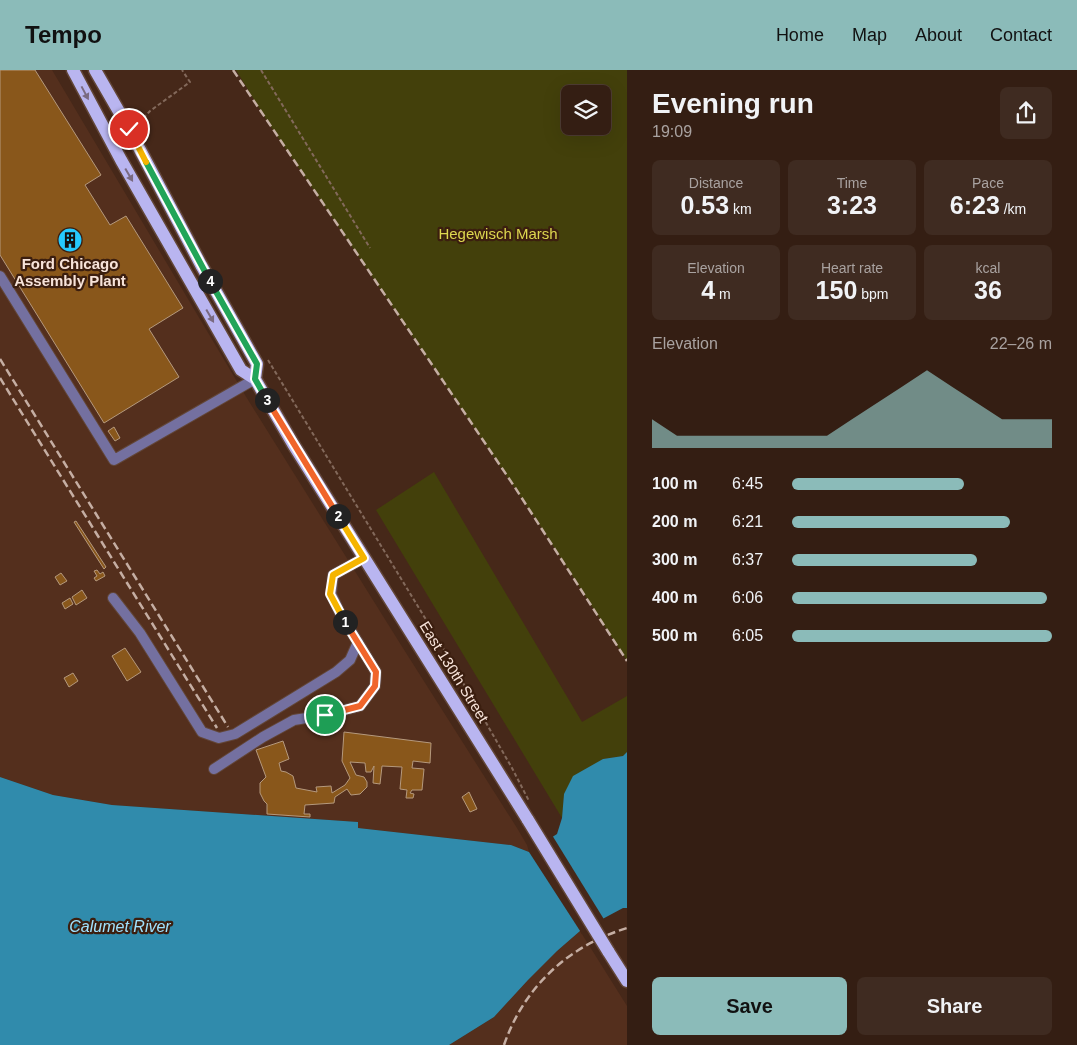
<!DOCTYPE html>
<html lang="en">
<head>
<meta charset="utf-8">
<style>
  :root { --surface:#341e13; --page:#3f2b21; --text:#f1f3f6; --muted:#a9a2a0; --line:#4e3c33; --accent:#8bbbb9 }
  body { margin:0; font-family:Helvetica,sans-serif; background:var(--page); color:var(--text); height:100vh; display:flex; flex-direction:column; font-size:19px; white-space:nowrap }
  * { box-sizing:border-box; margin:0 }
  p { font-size:16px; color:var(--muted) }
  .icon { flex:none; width:28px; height:28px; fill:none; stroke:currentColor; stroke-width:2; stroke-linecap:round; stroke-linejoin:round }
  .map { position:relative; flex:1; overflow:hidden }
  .drawer { display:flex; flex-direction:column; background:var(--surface); width:450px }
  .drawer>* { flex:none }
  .controls { position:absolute; left:561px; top:15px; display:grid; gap:10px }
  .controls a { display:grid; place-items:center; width:50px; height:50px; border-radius:8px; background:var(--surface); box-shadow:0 5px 20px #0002,0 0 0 1px var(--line); font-size:25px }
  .pin { position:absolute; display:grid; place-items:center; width:42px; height:42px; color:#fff; margin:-21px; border:2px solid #fff; border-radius:50%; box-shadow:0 1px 5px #0007 }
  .km { position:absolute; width:25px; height:25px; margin:-12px; border-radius:50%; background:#222; color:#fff; font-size:14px; line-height:25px; text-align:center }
  .round { display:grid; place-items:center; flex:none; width:52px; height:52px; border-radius:8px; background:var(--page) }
  .summary { display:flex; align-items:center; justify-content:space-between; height:85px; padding:0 25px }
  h1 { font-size:28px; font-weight:700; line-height:38px }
  .stats { display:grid; grid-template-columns:repeat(3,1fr); gap:8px; height:85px; padding:5px 25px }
  .stats div { display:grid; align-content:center; border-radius:8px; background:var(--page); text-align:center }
  .stats b { font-size:25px; font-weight:700 }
  .stats small { font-size:14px; font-weight:400 }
  .stats p { font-size:14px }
  .chart { height:140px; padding:10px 25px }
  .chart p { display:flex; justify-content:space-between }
  .chart svg { width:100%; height:90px; margin-top:5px; fill:var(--accent); opacity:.7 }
  .cta { display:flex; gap:10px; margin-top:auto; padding:10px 25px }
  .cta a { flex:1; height:58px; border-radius:8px; background:var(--accent); color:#111; font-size:20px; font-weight:700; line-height:58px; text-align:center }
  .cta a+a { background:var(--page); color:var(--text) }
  ul { padding:0 25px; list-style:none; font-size:16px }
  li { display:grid; grid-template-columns:80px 60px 1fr; align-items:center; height:38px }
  li i { height:12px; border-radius:6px; background:var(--accent) }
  header { display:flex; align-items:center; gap:30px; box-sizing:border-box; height:70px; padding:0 25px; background:var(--accent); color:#111 }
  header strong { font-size:24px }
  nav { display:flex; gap:28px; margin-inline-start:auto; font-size:18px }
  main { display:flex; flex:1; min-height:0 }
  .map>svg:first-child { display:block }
</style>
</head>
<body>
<header>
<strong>Tempo</strong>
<nav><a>Home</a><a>Map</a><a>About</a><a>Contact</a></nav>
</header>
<main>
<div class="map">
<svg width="627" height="975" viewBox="0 0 627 975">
  <rect width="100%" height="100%" fill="#462819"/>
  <path fill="#542f1d" d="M0,0H52L245,325L401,575L517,758L527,775L529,782L511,775L358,758V752L112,735L53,725L0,707Z
    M580,861L627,936V975H449L494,947L528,910L557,881Z"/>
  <path fill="#43400b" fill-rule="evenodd" d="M236,0H627V591L541,457L269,54ZM570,24H602V56H570Z
    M434,402L582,652L627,626V682L623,686L603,689L564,724L562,748L376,440Z"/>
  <path fill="#308bac" d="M627,682V838H623L580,861L557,881L528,910L494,947L449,975H0V707L53,725L112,735L358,752V758L511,775L529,782L557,764L562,748L564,724L573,706L603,689L623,686Z"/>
  <path fill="#462819" d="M552,765L605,851L582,864L529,782V779Z"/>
  <path fill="#89571b" stroke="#b5997d" d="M0,0H35L101,105L85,115L110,155L126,146L183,238L149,259L179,307L104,353L0,185Z
    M114,357L120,368L115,371L108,361Z
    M76,451L106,497L104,499L74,452Z
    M97,500L100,504L103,502L105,506L96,511L94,508L97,506L94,501Z
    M61,503L67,511L60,515L55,507Z
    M82,520L87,528L76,535L72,527Z
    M70,528L73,534L65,539L62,533Z
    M125,578L141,602L127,611L112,586Z
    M73,603L78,611L69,617L64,608Z
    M344,662L431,673L430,693L413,691L412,698L424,699L422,720H412L410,723L414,724L413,728H406L407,720L400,719L402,697L382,696L380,714L373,713L374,696L371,702H366L365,693L350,692L356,705L364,707L367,712V717L360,724L351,725L347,719L335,727L334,733L305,735L304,744H310V747L267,744V734L264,731L260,723V713L266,707L256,680L283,671L289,689L279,693L281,701L286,702L293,706L296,718L317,722L316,717L331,716L332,723L345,715L350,708L342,691Z
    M469,722L477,739L470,742L462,727Z"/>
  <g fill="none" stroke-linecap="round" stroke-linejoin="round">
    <defs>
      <path id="minor" d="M0,206L114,390L255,309
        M113,528L140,563L202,662L219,668L235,664L336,602L350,590L358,572
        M214,699L263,667L294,650L325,645L360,636L375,616L376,602L340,543L331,524L333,505L364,488"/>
      <path id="major" d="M73,0L121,90L241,300L255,309L293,374L528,750
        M95,0L129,59L201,195L257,294L255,309
        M608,881L627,911"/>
    </defs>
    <use href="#minor" stroke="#624638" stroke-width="12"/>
    <use href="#major" stroke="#624638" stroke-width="15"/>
    <path stroke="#83695b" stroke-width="2" stroke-dasharray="4 2.5" stroke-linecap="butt" d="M261,0L370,178
      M139,53L150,41L190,12L182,0
      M268,290L439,571L512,698L529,731"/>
    <use href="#minor" stroke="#7470a0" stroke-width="10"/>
    <use href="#major" stroke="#b9b5f0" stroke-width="12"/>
    <path stroke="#c5aea3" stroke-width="2.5" stroke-dasharray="8 4" stroke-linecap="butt" d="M233,0L514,416L627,591
      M0,289L228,657
      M0,308L217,658
      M504,975C524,917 568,876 627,858"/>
    <defs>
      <path id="major-bridge" d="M528,750L608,881"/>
    </defs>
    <use href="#major-bridge" stroke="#624638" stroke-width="15" stroke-linecap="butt"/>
    <use href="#major-bridge" stroke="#b9b5f0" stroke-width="12"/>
  </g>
  <defs><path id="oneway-solid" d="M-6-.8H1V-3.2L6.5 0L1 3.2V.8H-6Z" transform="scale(1.25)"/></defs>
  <g fill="#7a6a80">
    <use href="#oneway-solid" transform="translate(85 23) rotate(62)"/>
    <use href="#oneway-solid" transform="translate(129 105) rotate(60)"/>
    <use href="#oneway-solid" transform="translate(210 246) rotate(60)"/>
  </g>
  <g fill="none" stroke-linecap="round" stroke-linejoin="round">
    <defs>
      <path id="split-1" d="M325,645L360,636L375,616L376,602L345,552"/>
      <path id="split-2" d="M338,446L364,488L333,505L330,524L345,552"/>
      <path id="split-3" d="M267,330L338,446"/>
      <path id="split-4" d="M210,211L257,294L255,309L267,330"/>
      <path id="split-5" d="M146,92L210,211"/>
      <path id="split-6" d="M129,59L146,92"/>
    </defs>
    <use href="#split-1" stroke="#fff" stroke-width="10"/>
    <use href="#split-2" stroke="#fff" stroke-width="10"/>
    <use href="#split-3" stroke="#fff" stroke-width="10"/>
    <use href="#split-4" stroke="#fff" stroke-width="10"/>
    <use href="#split-5" stroke="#fff" stroke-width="10"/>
    <use href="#split-6" stroke="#fff" stroke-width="10"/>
    <use href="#split-1" stroke="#f0652b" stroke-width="6"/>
    <use href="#split-2" stroke="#f5b400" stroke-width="6"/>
    <use href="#split-3" stroke="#f0652b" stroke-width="6"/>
    <use href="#split-4" stroke="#22a559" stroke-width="6"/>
    <use href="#split-5" stroke="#22a559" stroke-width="6"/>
    <use href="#split-6" stroke="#f5b400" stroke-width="6"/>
  </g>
  <defs>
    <symbol id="building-disc" viewBox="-11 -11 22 22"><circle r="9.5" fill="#25c9fe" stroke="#3b1e0f"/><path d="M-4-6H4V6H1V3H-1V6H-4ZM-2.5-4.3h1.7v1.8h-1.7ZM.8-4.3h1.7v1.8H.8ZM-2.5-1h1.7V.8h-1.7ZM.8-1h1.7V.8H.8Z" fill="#111"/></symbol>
  </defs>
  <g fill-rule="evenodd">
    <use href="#building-disc" x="56" y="156" width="28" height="28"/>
  </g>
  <g text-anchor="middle" stroke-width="4.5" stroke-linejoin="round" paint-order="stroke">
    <g font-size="15" fill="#ddd74f" stroke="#3b1e0f">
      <text x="498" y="169">Hegewisch Marsh</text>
    </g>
    <g font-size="15" font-weight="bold" fill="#f7e3d9" stroke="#3b1e0f">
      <text x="70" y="199">Ford Chicago<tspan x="70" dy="17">Assembly Plant</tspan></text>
    </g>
    <g font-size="15" fill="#f7e3d9" stroke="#3b1e0f">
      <text transform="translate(454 602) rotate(58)" y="5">East 130th Street</text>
    </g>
    <g font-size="16" font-style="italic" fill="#a0e2fe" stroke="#3b1e0f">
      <text x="120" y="862">Calumet River</text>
    </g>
  </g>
</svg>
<div class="controls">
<a><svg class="icon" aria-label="layers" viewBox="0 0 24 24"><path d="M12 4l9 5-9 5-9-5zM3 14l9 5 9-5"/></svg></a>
</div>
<div class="pin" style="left:325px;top:645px;background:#1e9e55"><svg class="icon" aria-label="arrive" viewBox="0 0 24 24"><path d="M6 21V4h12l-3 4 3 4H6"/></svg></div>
<div class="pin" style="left:129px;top:59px;background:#d93025"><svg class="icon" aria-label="check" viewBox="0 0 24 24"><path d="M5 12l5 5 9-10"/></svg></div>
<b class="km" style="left:345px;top:552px">1</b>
<b class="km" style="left:338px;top:446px">2</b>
<b class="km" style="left:267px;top:330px">3</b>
<b class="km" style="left:210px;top:211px">4</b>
</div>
<section class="drawer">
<div class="summary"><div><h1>Evening run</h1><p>19:09</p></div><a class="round"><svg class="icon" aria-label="share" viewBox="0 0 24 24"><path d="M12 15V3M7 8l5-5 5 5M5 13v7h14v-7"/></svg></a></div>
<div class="stats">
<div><p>Distance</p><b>0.53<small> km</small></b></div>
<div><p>Time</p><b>3:23</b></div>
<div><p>Pace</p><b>6:23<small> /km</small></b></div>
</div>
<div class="stats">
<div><p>Elevation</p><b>4<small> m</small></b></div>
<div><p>Heart rate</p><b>150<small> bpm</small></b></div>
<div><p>kcal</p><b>36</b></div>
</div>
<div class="chart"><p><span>Elevation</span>22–26 m</p>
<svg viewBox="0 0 160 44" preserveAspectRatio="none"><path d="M0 44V30L10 38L20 38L30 38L40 38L50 38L60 38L70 38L80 30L90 22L100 14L110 6L120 14L130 22L140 30L150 30L160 30V44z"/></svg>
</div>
<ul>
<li><b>100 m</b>6:45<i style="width:66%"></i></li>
<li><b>200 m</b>6:21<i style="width:84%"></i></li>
<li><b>300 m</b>6:37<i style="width:71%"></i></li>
<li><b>400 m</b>6:06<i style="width:98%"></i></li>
<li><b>500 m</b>6:05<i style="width:100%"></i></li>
</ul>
<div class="cta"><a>Save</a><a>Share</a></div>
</section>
</main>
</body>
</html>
